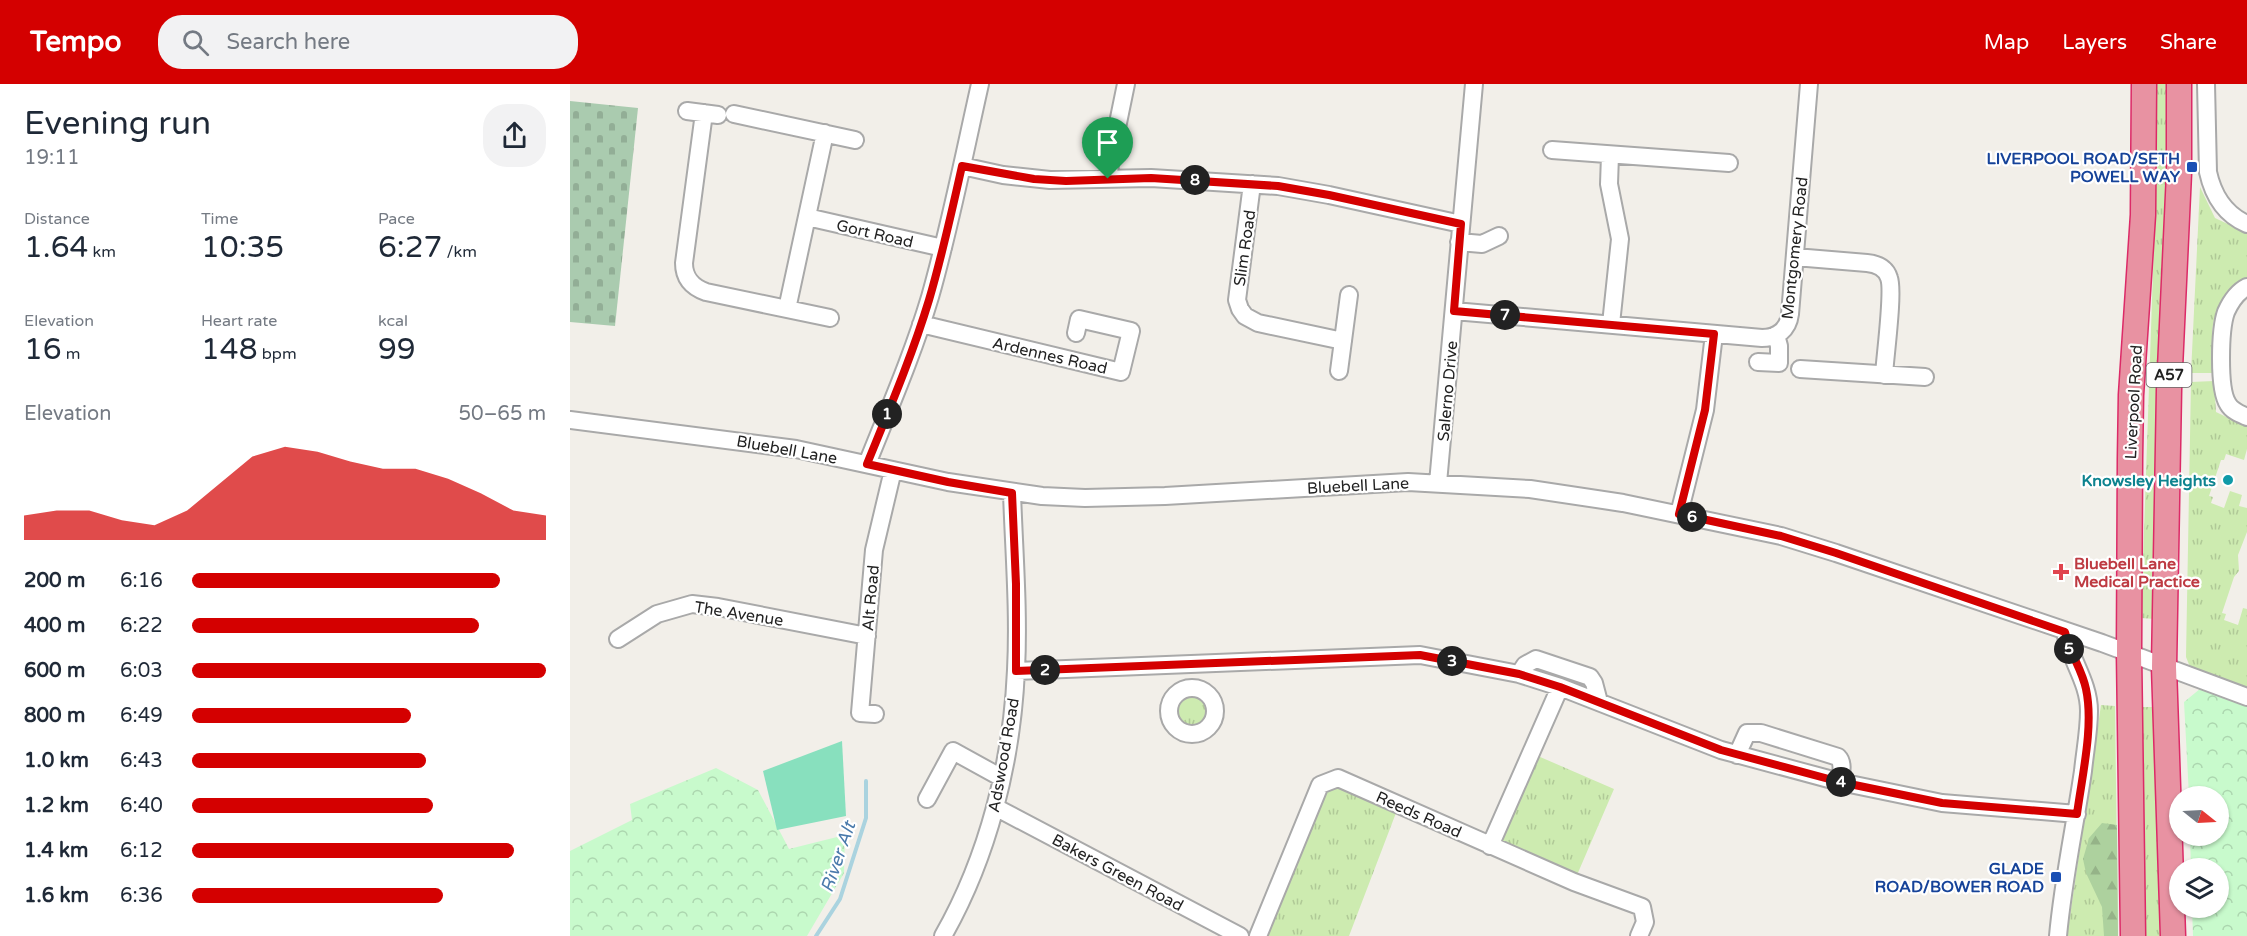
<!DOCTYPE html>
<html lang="en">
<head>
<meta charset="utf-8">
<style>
  :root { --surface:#fff; --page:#f2f2f3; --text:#1f2937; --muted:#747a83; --accent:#d40000 }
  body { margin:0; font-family:"Varela Round",sans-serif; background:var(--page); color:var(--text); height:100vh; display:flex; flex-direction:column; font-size:22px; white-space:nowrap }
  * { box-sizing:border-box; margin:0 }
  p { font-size:20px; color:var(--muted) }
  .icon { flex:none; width:33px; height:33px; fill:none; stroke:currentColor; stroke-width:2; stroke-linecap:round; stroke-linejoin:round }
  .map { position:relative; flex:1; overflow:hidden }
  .panel { display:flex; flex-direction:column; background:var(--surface); width:570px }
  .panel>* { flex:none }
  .needle { width:39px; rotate:108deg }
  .controls { position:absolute; left:1599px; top:702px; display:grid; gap:12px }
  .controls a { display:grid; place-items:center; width:60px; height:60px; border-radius:50%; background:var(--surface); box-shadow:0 2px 4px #0004; font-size:30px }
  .pin { position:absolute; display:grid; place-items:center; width:51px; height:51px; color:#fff; margin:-62px -26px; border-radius:50% 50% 50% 0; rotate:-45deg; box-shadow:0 0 6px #0007 }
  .pin .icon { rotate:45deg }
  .km { position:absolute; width:30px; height:30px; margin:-15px; border-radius:50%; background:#222; color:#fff; font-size:16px; line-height:30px; text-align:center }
  .round { display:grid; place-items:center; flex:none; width:63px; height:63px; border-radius:24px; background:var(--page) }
  .head { display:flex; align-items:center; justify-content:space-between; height:102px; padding:0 24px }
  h1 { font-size:33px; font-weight:600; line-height:45px }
  .stats { display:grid; grid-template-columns:repeat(3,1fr); gap:9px; height:102px; padding:6px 24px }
  .stats div { display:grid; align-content:center }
  .stats b { font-size:30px; font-weight:600 }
  .stats small { font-size:16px; font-weight:400 }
  .stats p { font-size:16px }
  .chart { height:168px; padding:12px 24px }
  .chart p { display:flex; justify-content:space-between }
  .chart svg { width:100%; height:108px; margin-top:6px; fill:var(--accent); opacity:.7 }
  ul { padding:0 24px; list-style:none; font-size:20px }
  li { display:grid; grid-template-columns:96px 72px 1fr; align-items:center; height:45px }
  li i { height:15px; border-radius:8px; background:var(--accent) }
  header { display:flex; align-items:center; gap:36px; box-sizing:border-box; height:84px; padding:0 30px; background:var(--accent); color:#fff }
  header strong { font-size:28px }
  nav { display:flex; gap:33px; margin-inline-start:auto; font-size:21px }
  .search { width:420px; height:54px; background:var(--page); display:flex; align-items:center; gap:15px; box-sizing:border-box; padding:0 21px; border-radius:24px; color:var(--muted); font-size:22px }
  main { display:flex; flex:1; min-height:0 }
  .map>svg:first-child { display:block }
</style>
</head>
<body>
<header>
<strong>Tempo</strong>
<div class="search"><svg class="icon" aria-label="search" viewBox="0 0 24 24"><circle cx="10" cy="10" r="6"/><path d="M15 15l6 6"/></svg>Search here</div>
<nav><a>Map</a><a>Layers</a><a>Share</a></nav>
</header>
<main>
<section class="panel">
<div class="head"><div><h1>Evening run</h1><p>19:11</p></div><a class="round"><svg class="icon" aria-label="share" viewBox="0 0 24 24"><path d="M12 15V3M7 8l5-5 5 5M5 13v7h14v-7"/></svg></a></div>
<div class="stats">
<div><p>Distance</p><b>1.64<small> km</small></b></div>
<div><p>Time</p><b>10:35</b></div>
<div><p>Pace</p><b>6:27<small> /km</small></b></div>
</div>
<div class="stats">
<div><p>Elevation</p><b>16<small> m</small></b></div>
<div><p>Heart rate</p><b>148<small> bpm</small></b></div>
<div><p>kcal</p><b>99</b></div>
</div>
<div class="chart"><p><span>Elevation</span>50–65 m</p>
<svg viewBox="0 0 160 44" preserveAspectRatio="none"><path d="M0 44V34L10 32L20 32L30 36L40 38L50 32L60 21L70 10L80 6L90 8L100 12L110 15L120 15L130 19L140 25L150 32L160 34V44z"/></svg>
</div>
<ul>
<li><b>200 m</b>6:16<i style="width:87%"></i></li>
<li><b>400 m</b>6:22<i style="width:81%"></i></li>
<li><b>600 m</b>6:03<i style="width:100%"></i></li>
<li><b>800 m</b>6:49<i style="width:62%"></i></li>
<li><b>1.0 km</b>6:43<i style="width:66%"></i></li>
<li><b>1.2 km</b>6:40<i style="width:68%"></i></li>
<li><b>1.4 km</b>6:12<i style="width:91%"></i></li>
<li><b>1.6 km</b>6:36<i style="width:71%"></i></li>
</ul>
</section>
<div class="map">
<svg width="1677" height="852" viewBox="0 0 1677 852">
  <defs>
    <pattern id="grass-tufts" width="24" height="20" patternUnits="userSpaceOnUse" patternTransform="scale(1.5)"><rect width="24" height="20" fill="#cdebb0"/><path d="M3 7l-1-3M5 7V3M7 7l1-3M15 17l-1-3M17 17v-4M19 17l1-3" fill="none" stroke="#b0c997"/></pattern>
    <pattern id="forest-firs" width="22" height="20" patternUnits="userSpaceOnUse" patternTransform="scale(1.5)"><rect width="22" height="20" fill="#add19e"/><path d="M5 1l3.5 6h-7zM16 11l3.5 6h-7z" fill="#95b388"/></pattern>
    <pattern id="cemetery-stones" width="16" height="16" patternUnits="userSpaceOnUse" patternTransform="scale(1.5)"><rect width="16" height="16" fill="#aacbaf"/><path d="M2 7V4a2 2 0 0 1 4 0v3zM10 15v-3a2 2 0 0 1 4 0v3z" fill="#92ae96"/></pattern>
    <pattern id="park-crowns" width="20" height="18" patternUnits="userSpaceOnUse" patternTransform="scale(1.5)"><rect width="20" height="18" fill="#c8facc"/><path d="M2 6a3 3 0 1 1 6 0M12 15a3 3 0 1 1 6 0" fill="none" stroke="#acd6af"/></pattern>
  </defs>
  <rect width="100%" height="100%" fill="#f2efe9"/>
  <path fill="url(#grass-tufts)" d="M1586,0H1600L1585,535L1571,534L1587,72Z
    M1630,103L1645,134L1677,149V194C1635,228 1643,239 1642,289H1621Z
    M1644,297L1646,328L1677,343V365L1674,376L1656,370L1654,376H1651L1639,412L1643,413L1641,419L1654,424L1660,407L1672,411L1669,422L1677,424V448L1668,471L1669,487L1664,493L1652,529L1656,530L1654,536L1668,541L1673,524L1677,525V603L1620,583L1616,573L1621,298Z
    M605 627a17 17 0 1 1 34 0a17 17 0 1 1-34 0Z
    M1531,621L1545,622L1548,852H1497Z
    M1569,623H1587L1593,852H1575Z
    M961,669L1044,705L1004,798L920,762Z
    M768,694L829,721L779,852H688L750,701Z"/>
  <path fill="url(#forest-firs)" d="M1532,739L1547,741L1548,852H1534L1532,823L1516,789L1513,775L1519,754Z"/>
  <path fill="url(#cemetery-stones)" d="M0,17L68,24L45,242L0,238Z"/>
  <path fill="url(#park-crowns)" d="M1636,600L1677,613V852H1623L1622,824H1648V784H1621L1620,752H1648V712H1619L1614,618Z
    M146,684L188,706L219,765L275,751L274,789L237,852H0V767L62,736L60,720Z"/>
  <path fill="#88e0be" d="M272,657L276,732L207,746L193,687Z"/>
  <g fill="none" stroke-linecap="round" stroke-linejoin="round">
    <path stroke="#aad3df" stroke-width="4" d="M246,852L270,815L296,734V697"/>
    <defs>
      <path id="minor" d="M1636,0L1638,88C1643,111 1654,130 1677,140
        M117,27L148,31
        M134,29L114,179C114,194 122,203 136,208L260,234
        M164,30L285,56
        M982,66L1159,79
        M1040,71L1039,100L1050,155L1041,240
        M392,82L433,91L480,96L581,94L708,102L759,111L891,140
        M538,95L541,73L556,0
        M682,100L667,216L670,225L675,232L688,239L773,257
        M237,133L373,164
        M889,158L912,160L929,152
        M1225,173L1297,179C1307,180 1316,184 1319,194C1324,207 1315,273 1314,291
        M1677,203C1667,208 1661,217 1656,228C1650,245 1648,305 1658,320C1662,327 1670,330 1677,333
        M217,225L255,49
        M884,227L1192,254C1207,254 1218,246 1220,230L1239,0
        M351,240L551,288L561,247L509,235L506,249
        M1188,278L1209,279V262L1206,251
        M1230,285L1355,293
        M769,287L779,211
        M0,336L226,365L378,398L472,412L515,414L595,412L838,398L960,405L1053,419L1211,452L1266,469L1532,559L1677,613
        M297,380C319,325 343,270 360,213C380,143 394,71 410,0
        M868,399L904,0
        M1109,430L1135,326L1144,250
        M48,555L87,530L122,520L148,523L297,552
        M446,587L850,571L949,590L990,603L1151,666L1270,698L1372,719L1507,730
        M949,590L955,581L966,575L1020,593L1024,599L1029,618
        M599 627a23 23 0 1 1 46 0a23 23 0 1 1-46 0Z
        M305,630L290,629L304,466L323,386
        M1167,671L1177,649H1191L1268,673C1274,679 1271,690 1270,698
        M357,715L383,667L432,694
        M425,723L670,852
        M920,762L990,603
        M373,852C418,773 442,678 446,586C449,527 444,468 442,409
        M688,852L750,701L768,694L1004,798L1072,823L1075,838L1069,852
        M1488,852C1493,796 1505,742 1513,687C1515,667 1519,647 1519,627C1519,598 1500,576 1495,548"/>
      <path id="highway" d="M1563,852L1559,569L1560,374L1561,311L1573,131L1574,0
        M1603,852L1594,583L1599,306L1609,89V0"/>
    </defs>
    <use href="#minor" stroke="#a9a9a9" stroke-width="20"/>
    <use href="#highway" stroke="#dc2a67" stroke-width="27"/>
    <use href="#minor" stroke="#fff" stroke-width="16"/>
    <use href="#highway" stroke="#e892a2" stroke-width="24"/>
  </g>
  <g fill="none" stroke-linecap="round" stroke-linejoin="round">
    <defs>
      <path id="route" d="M392,82L464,95L496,97L581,94L708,102L759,111L891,140L884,227L1144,250L1135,326L1109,430L1211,452L1266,469L1495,548C1499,568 1512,585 1516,605C1524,642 1512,692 1507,730L1372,719L1270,698L1151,666L990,603L949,590L850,571L446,587V500L442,409L378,398L297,380C319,326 342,272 359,216C372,172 382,127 392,82Z"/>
    </defs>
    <use href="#route" stroke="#fff" stroke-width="12"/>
    <use href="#route" stroke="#d40000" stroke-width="8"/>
  </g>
  <g fill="#1a4fb4" stroke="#fff" stroke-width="2">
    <rect x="1616" y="77" width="12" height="12" rx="3"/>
    <rect x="1480" y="787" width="12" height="12" rx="3"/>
  </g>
  <circle fill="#0f9aa8" stroke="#fff" stroke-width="2" cx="1658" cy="396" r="6"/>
  <path fill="#e0444e" stroke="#fff" stroke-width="2" d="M1488 479h6v6h6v6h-6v6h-6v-6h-6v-6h6z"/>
  <g text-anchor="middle" stroke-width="4.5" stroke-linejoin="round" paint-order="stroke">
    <rect fill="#fff" stroke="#646464" stroke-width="1.5" x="1576.5" y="279" width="45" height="24" rx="4.5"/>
    <g font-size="15" font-weight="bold" fill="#222">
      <text x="1599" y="296">A57</text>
    </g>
    <g font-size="16" font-weight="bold" fill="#164399" stroke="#fff" text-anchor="end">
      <text x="1610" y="80">LIVERPOOL ROAD/SETH<tspan x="1610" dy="18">POWELL WAY</tspan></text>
      <text x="1474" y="790">GLADE<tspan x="1474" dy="18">ROAD/BOWER ROAD</tspan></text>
    </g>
    <g font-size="16" fill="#222" stroke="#fff">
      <text transform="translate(305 149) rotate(13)" y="6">Gort Road</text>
      <text transform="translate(674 164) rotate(-82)" y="6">Slim Road</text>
      <text transform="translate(1224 164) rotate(-84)" y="6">Montgomery Road</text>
      <text transform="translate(480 271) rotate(13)" y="6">Ardennes Road</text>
      <text transform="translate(877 307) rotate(-85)" y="6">Salerno Drive</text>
      <text transform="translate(1563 318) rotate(-87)" y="6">Liverpool Road</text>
      <text transform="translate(217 365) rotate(10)" y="6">Bluebell Lane</text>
      <text transform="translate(788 401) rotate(-3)" y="6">Bluebell Lane</text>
      <text transform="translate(300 514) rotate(-85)" y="6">Alt Road</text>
      <text transform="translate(169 529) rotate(9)" y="6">The Avenue</text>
      <text transform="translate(433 671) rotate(-80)" y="6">Adswood Road</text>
      <text transform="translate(849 730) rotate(24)" y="6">Reeds Road</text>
      <text transform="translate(548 788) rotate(28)" y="6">Bakers Green Road</text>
    </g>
    <g font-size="16" font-weight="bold" fill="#0d838f" stroke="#fff" text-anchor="end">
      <text x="1646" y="402">Knowsley Heights</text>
    </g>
    <g font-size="16" font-weight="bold" fill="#be3a42" stroke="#fff" text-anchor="start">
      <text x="1504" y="485">Bluebell Lane<tspan x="1504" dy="18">Medical Practice</tspan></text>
    </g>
    <g font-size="18" font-style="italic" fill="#4a7aab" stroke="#fff">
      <text transform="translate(268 773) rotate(-71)" y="6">River Alt</text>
    </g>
  </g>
</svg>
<div class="controls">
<a><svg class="needle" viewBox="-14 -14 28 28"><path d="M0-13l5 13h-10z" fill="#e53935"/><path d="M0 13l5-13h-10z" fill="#747a83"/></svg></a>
<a><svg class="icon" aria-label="layers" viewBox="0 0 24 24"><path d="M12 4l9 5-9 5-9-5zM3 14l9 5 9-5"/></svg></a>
</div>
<div class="pin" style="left:538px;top:95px;background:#1e9e55"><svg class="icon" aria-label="arrive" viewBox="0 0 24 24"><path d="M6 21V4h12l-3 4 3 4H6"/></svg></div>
<b class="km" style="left:317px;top:330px">1</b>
<b class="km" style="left:475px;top:586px">2</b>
<b class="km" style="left:882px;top:577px">3</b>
<b class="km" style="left:1271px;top:698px">4</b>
<b class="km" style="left:1499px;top:565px">5</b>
<b class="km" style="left:1122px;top:433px">6</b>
<b class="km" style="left:935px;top:231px">7</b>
<b class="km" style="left:625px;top:96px">8</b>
</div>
</main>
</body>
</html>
